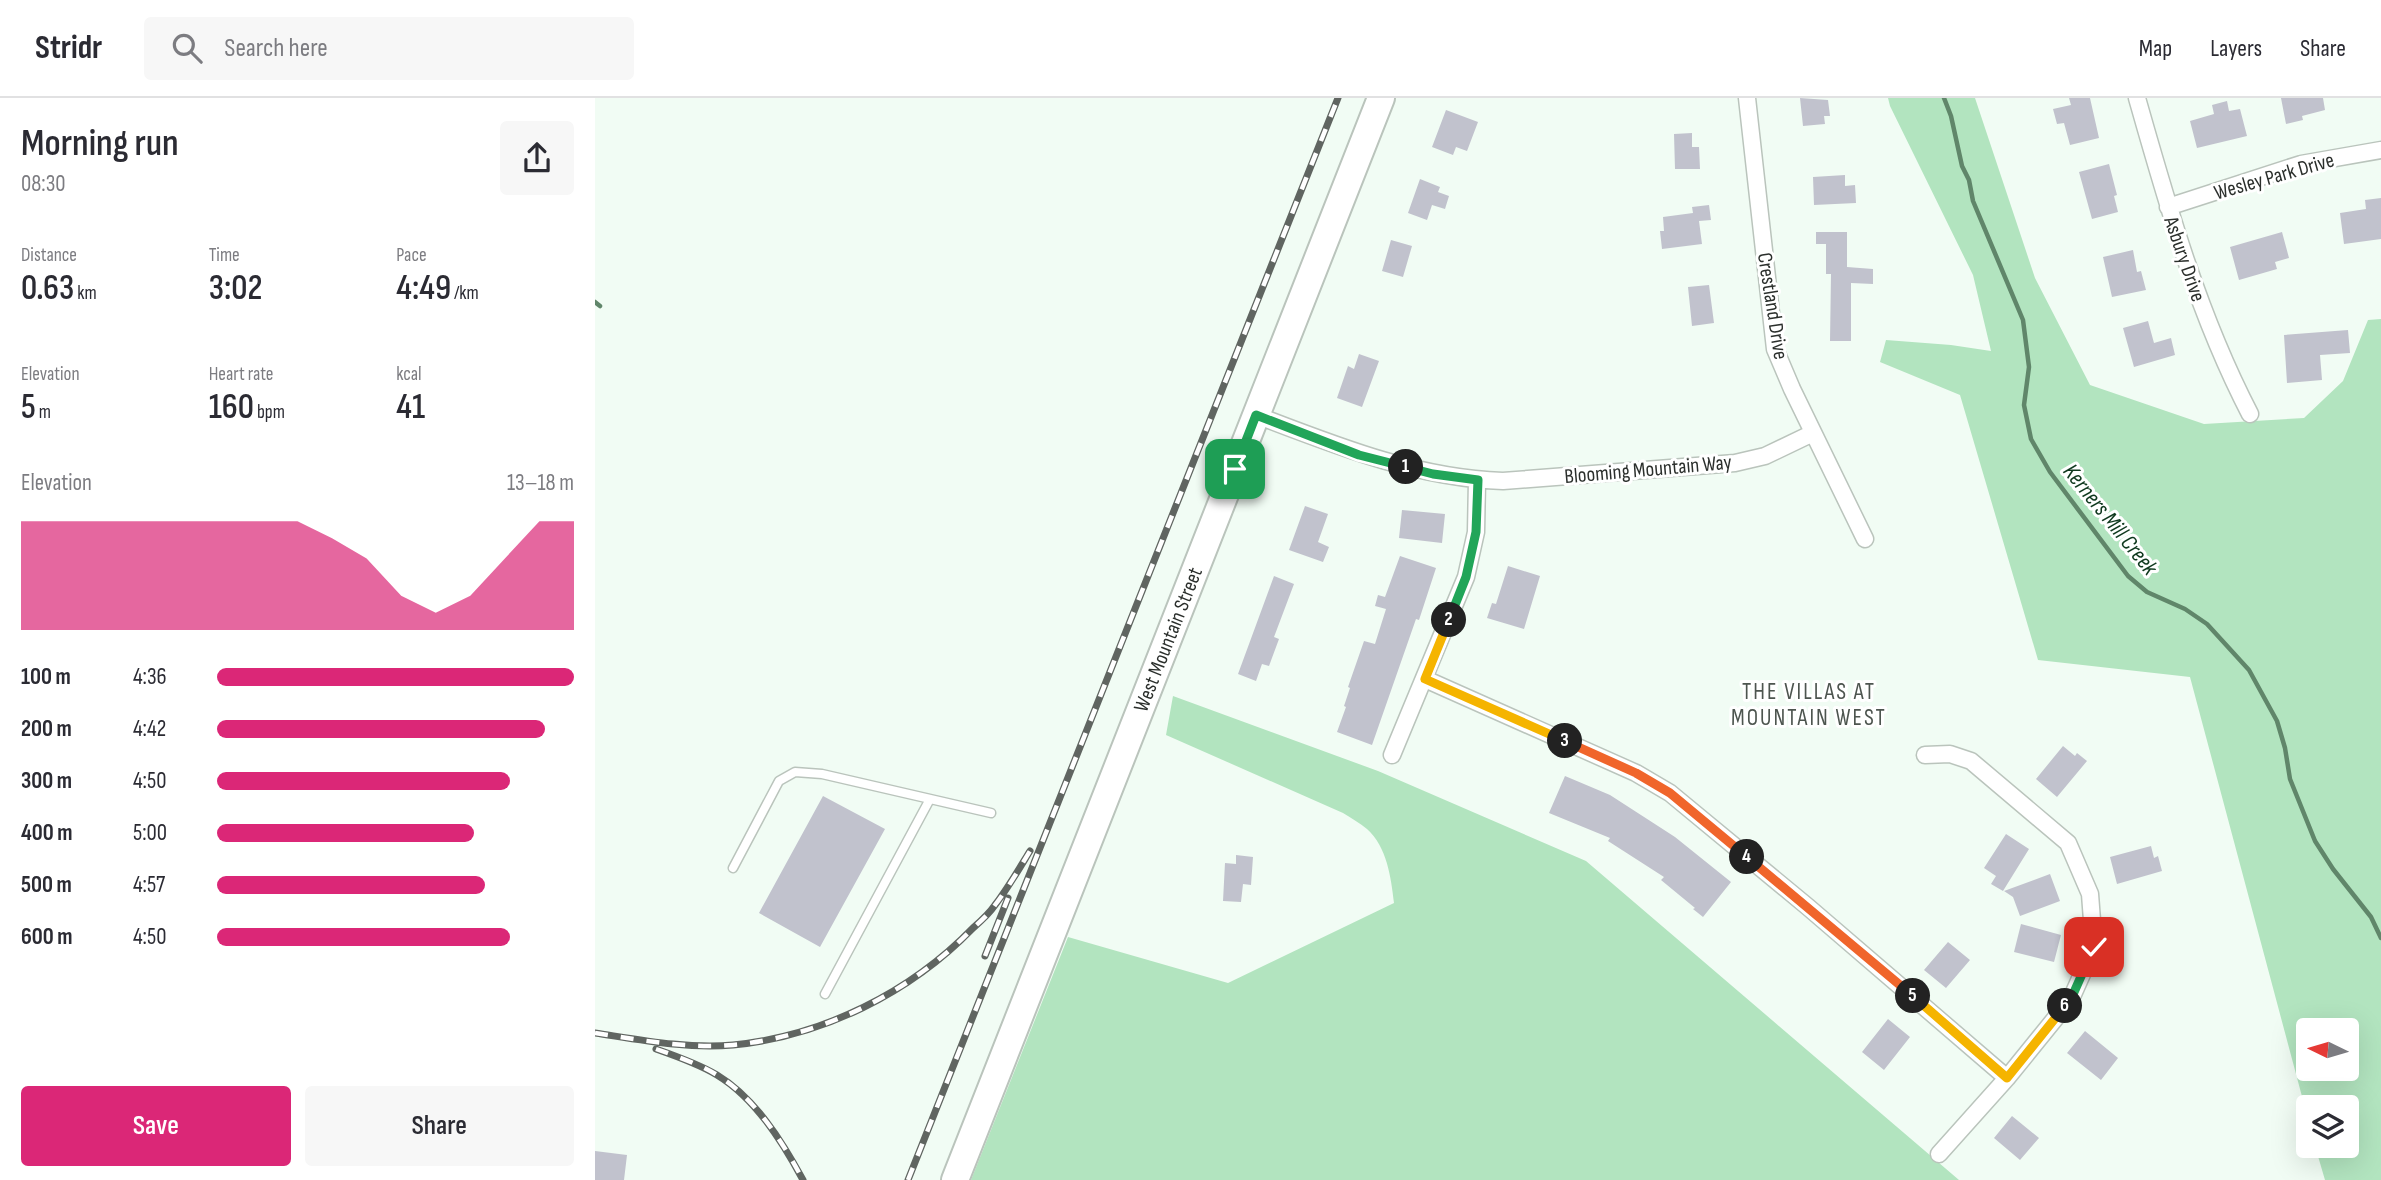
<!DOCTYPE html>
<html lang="en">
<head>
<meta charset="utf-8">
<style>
  :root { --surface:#fff; --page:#f7f7f7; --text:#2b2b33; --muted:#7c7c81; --line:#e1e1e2; --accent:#db2777 }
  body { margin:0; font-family:"Sofia Sans Condensed",sans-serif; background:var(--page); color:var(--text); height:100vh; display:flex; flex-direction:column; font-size:26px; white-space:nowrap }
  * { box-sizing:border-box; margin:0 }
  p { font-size:23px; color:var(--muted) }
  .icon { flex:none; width:38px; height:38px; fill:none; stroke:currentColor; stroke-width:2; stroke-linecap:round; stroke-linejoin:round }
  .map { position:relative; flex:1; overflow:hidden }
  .drawer { display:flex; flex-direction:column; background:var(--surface); width:595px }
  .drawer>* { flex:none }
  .needle { width:46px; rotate:275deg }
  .fabs { position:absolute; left:1701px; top:920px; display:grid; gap:14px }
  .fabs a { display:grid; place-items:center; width:63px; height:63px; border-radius:7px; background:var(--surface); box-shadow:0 7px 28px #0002; font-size:35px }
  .pin { position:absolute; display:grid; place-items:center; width:60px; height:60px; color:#fff; margin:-30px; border-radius:14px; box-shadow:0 4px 10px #0006 }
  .km { position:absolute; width:35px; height:35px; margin:-18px; border-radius:50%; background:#222; color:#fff; font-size:19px; line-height:35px; text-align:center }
  .round { display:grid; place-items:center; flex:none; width:74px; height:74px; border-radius:7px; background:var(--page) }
  .overview { display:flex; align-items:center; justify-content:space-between; height:119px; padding:0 21px }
  h1 { font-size:38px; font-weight:600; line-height:52px }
  .figures { display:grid; grid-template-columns:repeat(3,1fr); gap:10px; height:119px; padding:7px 21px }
  .figures div { display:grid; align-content:center }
  .figures b { font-size:35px; font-weight:600 }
  .figures small { font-size:19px; font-weight:400 }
  .figures p { font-size:19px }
  .chart { height:196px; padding:14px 21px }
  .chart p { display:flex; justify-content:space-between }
  .chart svg { width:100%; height:126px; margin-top:7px; fill:var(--accent); opacity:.7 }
  .primary-button { display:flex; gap:14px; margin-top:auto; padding:14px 21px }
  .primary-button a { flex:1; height:80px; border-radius:7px; background:var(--accent); color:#fff; font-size:28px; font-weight:600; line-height:80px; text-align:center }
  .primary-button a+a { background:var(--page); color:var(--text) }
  ul { padding:0 21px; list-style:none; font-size:23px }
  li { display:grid; grid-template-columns:112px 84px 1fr; align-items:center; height:52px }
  li i { height:18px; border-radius:9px; background:var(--accent) }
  header { display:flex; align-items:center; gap:42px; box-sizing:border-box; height:98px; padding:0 35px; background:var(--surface); border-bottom:2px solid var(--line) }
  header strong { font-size:33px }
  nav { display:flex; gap:38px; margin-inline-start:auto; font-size:24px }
  .search { width:490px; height:63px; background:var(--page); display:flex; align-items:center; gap:18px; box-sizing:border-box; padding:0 24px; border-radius:7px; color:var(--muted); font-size:26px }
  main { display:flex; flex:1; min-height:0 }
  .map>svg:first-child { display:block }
</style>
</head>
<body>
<header>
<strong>Stridr</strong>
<div class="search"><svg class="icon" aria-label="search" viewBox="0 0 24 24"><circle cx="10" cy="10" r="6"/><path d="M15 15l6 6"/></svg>Search here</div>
<nav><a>Map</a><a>Layers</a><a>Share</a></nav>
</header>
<main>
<section class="drawer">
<div class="overview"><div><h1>Morning run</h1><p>08:30</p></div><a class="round"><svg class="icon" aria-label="share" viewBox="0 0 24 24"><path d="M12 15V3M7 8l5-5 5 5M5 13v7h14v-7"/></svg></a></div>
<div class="figures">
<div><p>Distance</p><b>0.63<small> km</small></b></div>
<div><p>Time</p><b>3:02</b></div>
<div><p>Pace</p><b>4:49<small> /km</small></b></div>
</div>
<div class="figures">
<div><p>Elevation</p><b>5<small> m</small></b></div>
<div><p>Heart rate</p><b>160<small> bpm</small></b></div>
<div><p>kcal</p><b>41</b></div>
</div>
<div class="chart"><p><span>Elevation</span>13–18 m</p>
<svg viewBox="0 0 160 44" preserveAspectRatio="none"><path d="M0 44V6L10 6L20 6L30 6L40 6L50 6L60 6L70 6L80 6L90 12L100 19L110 32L120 38L130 32L140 19L150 6L160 6V44z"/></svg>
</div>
<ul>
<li><b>100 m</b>4:36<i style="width:100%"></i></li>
<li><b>200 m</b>4:42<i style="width:92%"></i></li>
<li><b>300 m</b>4:50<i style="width:82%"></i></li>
<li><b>400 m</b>5:00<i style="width:72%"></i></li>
<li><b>500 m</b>4:57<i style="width:75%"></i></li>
<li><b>600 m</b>4:50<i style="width:82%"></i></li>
</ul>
<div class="primary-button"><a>Save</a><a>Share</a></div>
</section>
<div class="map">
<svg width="1786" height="1082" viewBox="0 0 1786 1082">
  <rect width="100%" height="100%" fill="#f1fcf4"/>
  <path fill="#b2e4bf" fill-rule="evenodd" d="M1293,0H1380L1440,180L1495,287L1609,326L1709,320L1748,283L1773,222L1786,221V1082H1730L1720,1048H1752V1010H1713V1021L1595,579L1443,562L1365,297L1285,264L1291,242L1356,247L1396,253L1378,177L1295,8ZM1713,933H1752V971H1713Z
    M578,598L783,673L991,763L1364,1082H376L473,839L633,885L799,805C796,779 792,749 772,731C765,725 756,720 748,715L571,637Z"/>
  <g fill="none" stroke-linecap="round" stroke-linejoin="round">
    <path stroke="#60866a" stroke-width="4.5" d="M1349,0L1356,18L1367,68L1374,82L1378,103L1428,222L1434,269L1429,307L1436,341L1455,374L1533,478L1552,494L1590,511L1612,526L1654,572L1682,623L1690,650L1695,681L1720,743L1738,771L1776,819L1786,840
      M0,204L5,208"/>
  </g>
  <path fill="#c1c2cd" d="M1205,0L1233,2L1235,18H1229L1230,26L1208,28Z
    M1474,0H1495L1504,40L1475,47L1469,25L1462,26L1458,11L1476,7Z
    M1686,0H1728L1730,12L1707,18L1708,22L1691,26Z
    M1632,3L1634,13L1645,11L1652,38L1602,50L1595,23L1619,16L1617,7Z
    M851,12L883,24L872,53L861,49L858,57L837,49Z
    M1097,35V49H1104L1105,71H1080L1079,36Z
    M1514,66L1522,97L1519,98L1523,114L1497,121L1484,74Z
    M1250,77V88L1260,87L1261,105L1219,107L1218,79Z
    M825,81L845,89L843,94L854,98L850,111L837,107L832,122L813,115Z
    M1786,100V141L1749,146L1745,115L1771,111L1770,102Z
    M1114,107L1116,122L1104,123L1107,146L1067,151L1065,133H1069L1068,119L1098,115L1097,109Z
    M1221,134H1252V169L1278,171V186L1256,185V243H1235L1236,176H1231V146H1221Z
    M1687,134L1694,160L1680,164L1682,171L1644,182L1635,149Z
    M796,142L817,148L808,179L787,173Z
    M1538,152L1542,174L1546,173L1551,192L1517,199L1508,159Z
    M1114,187L1119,225L1097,228L1093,189Z
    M1553,223L1559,245L1576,240L1580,257L1539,269L1528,230Z
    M1753,232L1755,255L1725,257L1727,282L1692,285L1689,237Z
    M764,256L784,263L767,309L742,300L753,268L759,271Z
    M710,408L733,416L723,444L734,449L728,464L694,452Z
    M807,412L850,416L847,445L804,440Z
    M805,458L841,470L824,522L821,521L777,647L742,634L751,609L749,608L755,590L753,589L769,543L780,546L791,511L780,508L783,497L790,499Z
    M913,468L945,478L929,531L892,520L897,505L901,506Z
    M679,478L699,486L679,539L684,541L674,568L667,566L661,583L643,576Z
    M1468,648L1480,658L1482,655L1492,663L1462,699L1441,681Z
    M970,678L1015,697L1080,739L1136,784L1108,819L1098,811L1100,810L1066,782L1069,779L1013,743L1015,740L954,715Z
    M228,698L290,731L225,849L164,815Z
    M1411,736L1434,751L1408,793L1396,786L1401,778L1389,770Z
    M1556,748L1559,760L1563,758L1567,773L1522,786L1515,759Z
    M641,757L658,759L656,787L648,786L646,804L628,803L630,765L641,766Z
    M1455,776L1465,803L1425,818L1418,799L1409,793Z
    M1426,826L1466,837L1459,864L1419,854Z
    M1353,844L1375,862L1351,890L1329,872Z
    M1293,921L1315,939L1289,972L1267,954Z
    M1490,933L1523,960L1506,982L1472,955Z
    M1417,1018L1444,1040L1425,1062L1399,1040Z
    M0,1053L32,1057L29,1082H0Z"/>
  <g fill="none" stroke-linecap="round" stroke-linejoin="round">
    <defs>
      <path id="lane" d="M138,770L184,683L200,674L227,676L396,715
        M230,896L335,701"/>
      <path id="street" d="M1152,0L1180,251L1197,291L1270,441
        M1542,0C1573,109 1603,216 1655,316
        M1573,109L1706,66L1786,52
        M661,317C742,348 821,380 908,383L1140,365L1170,358L1218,335
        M830,581L1041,675L1075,695L1213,809L1412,980
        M797,657L871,479L881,434L882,382
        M1330,657L1355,656L1376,663L1473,745L1495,796L1499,849L1476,901L1412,980L1344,1056"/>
      <g id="primary">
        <path id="s1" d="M360,1082L786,0"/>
      </g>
    </defs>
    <use href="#lane" stroke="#bac4bc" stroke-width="11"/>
    <use href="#street" stroke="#bac4bc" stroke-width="19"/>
    <use href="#primary" stroke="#bac4bc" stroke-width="30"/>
    <use href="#lane" stroke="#fff" stroke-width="8"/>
    <use href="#street" stroke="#fff" stroke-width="16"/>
    <use href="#primary" stroke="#fff" stroke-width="26"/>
    <defs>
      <path id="rail" d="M390,858L413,800
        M0,935C46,942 92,951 138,947C228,938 315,895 378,830C386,823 394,816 400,807C413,790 424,771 435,753
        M61,951C81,958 104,966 122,977C160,1000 187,1043 208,1082
        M313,1082L743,0"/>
    </defs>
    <use href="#rail" stroke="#606561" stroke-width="7"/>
    <use href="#rail" stroke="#fff" stroke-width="4.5" stroke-dasharray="13" stroke-linecap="butt"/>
  </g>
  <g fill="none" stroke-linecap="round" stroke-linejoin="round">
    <defs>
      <path id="split-1" d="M640,371L661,317L764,357L811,369"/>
      <path id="split-2" d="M811,369L838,376L883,382L881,434L871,479L854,522"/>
      <path id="split-3" d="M854,522L830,581L970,643"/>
      <path id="split-4" d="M970,643L1041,675L1075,695L1152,759"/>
      <path id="split-5" d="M1152,759L1318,898"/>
      <path id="split-6" d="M1318,898L1412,980L1470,908"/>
      <path id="split-7" d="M1470,908L1476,901L1499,849"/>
    </defs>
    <use href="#split-1" stroke="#fff" stroke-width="14"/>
    <use href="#split-2" stroke="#fff" stroke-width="14"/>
    <use href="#split-3" stroke="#fff" stroke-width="14"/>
    <use href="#split-4" stroke="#fff" stroke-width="14"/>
    <use href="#split-5" stroke="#fff" stroke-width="14"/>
    <use href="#split-6" stroke="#fff" stroke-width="14"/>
    <use href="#split-7" stroke="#fff" stroke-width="14"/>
    <use href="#split-1" stroke="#22a559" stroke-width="9"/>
    <use href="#split-2" stroke="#22a559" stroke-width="9"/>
    <use href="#split-3" stroke="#f5b400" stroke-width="9"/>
    <use href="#split-4" stroke="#f0652b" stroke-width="9"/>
    <use href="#split-5" stroke="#f0652b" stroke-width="9"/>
    <use href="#split-6" stroke="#f5b400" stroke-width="9"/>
    <use href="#split-7" stroke="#22a559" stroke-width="9"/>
  </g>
  <g text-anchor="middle" stroke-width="6" stroke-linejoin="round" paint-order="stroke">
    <g font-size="21" fill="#2b2f2c" stroke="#fff">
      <text transform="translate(1679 78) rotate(-16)" y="7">Wesley Park Drive</text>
      <text transform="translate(1590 161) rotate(71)" y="7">Asbury Drive</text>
      <text transform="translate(1178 208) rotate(81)" y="7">Crestland Drive</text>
      <text transform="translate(1053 371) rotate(-5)" y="7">Blooming Mountain Way</text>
      <text dy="7" stroke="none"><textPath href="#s1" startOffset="581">West Mountain Street</textPath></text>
    </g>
    <g font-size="23" font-style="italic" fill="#0f391e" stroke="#fff">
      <text transform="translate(1516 421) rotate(51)" y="8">Kerners Mill Creek</text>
    </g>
    <g font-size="23" letter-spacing="2" fill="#4d554f" stroke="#fff">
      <text x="1214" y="601">THE VILLAS AT<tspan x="1214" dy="26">MOUNTAIN WEST</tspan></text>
    </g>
  </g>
</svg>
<div class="fabs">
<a><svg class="needle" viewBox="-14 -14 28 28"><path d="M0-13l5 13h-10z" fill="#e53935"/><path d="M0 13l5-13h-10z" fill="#7c7c81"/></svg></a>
<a><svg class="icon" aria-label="layers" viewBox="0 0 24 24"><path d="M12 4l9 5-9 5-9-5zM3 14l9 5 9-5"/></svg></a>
</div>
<div class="pin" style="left:640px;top:371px;background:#1e9e55"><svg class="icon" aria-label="arrive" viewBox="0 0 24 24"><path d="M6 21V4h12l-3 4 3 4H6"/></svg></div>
<div class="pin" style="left:1499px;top:849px;background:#d93025"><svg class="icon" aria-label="check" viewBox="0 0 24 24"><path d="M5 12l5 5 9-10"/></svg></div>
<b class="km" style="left:811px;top:369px">1</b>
<b class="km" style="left:854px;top:522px">2</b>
<b class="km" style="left:970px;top:643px">3</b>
<b class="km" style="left:1152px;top:759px">4</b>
<b class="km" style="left:1318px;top:898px">5</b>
<b class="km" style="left:1470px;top:908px">6</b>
</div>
</main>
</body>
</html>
